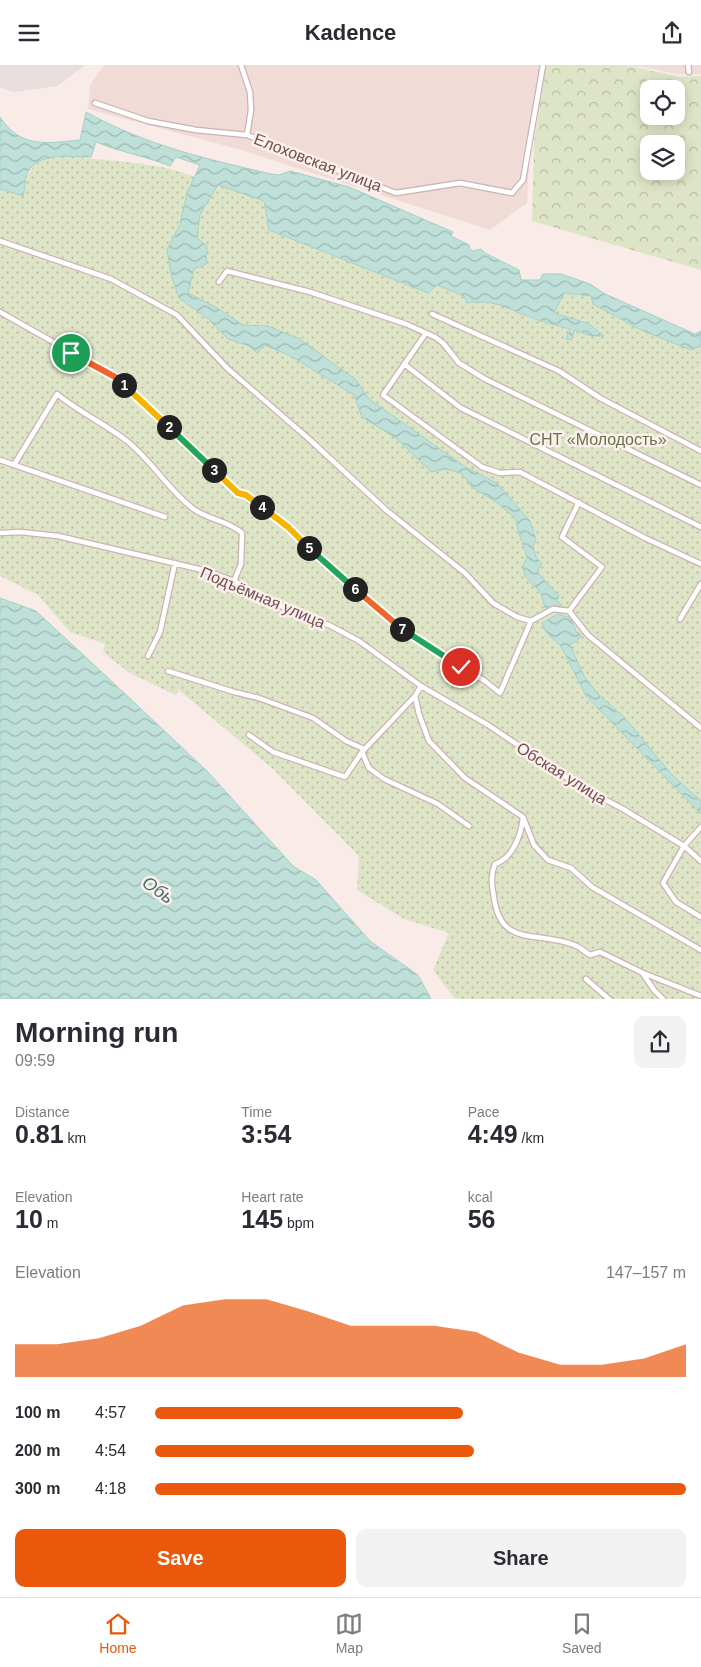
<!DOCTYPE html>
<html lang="en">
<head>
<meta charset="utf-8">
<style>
  :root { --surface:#fff; --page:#f2f2f3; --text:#2b2b33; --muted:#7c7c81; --line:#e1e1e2; --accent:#ea580c }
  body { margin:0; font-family:Arial,sans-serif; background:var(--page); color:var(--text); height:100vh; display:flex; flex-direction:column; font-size:19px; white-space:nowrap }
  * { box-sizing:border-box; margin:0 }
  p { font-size:16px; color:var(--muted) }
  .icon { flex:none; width:28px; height:28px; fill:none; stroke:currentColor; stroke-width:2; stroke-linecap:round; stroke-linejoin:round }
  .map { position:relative; height:934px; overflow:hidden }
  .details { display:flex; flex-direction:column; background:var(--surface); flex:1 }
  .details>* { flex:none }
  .fabs { position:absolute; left:640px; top:15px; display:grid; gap:10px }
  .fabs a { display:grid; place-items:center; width:45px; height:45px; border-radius:10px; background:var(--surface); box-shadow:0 2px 12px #0003; font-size:25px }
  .pin { position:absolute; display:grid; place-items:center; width:42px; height:42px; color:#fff; margin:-21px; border:2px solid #fff; border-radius:50%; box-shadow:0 1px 5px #0007 }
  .km { position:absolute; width:25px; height:25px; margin:-12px; border-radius:50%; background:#222; color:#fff; font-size:14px; line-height:25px; text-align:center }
  .round { display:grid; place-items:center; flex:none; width:52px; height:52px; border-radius:10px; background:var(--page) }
  .headline { display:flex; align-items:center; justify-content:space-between; height:85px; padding:0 15px }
  h1 { font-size:28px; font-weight:600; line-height:38px }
  .stats { display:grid; grid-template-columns:repeat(3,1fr); gap:8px; height:85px; padding:5px 15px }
  .stats div { display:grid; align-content:center }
  .stats b { font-size:25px; font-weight:600 }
  .stats small { font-size:14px; font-weight:400 }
  .stats p { font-size:14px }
  .chart { height:140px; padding:10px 15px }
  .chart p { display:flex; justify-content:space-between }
  .chart svg { width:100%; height:90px; margin-top:5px; fill:var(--accent); opacity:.7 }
  .cta { display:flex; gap:10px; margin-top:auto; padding:10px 15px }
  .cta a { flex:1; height:58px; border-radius:10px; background:var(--accent); color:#fff; font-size:20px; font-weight:600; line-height:58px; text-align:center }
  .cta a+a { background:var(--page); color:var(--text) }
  ul { padding:0 15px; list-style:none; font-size:16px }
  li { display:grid; grid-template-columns:80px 60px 1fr; align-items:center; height:38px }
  li i { height:12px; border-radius:6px; background:var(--accent) }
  header { display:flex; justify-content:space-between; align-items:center; height:65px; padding:0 15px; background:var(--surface); font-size:22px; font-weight:600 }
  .tabs { display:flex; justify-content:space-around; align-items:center; height:70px; border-top:1px solid var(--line); background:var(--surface); font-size:14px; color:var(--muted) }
  .tabs a { display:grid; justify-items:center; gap:2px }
  .tabs .active { color:var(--accent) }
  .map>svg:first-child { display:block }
</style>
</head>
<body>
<header><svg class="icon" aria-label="menu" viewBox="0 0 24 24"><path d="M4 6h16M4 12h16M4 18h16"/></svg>Kadence<svg class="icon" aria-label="share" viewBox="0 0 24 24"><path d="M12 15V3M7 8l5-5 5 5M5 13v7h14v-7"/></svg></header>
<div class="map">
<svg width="701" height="935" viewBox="0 0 701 935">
  <defs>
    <pattern id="forest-crowns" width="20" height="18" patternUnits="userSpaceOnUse" patternTransform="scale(1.25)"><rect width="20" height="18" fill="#dee5c7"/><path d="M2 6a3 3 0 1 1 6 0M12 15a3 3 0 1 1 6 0" fill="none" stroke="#b8bca4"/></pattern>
    <pattern id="park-dots" width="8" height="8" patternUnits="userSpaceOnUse" patternTransform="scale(1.25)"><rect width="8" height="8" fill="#dee5c7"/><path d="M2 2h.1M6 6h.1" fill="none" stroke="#b8bca4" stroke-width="1.8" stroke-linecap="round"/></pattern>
    <pattern id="water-waves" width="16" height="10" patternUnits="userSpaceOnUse" patternTransform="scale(1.25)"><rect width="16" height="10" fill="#bee0d9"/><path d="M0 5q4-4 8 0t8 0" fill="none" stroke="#9fb8b2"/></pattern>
  </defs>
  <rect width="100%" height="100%" fill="#f9ebe7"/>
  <path fill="#f0dbd6" d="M104,0H544L530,77L527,138L490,165L238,84L88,44L90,20Z
    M629,0H701V9H679Z"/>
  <path fill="#e8dedd" d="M0,0H85L57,21L13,27L0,22Z"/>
  <path fill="url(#forest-crowns)" fill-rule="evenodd" d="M546,0H626L679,12L701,11V205L532,156L534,77ZM649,24H676V51H649ZM649,79H676V106H649Z"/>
  <path fill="url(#park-dots)" d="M78,92C124,98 176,97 216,123L218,120L264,136L268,157L464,231L467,238C494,234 504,242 528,252C541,257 556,260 570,264L567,271L589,259L554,248L564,228L592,231L691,285L701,281V934H455L433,905L449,868L404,854L357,825L359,791L273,704L179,625L175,630L128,607L103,587L105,579L70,567L38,530L0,511V124L23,131C32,90 39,93 78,92Z"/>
  <path fill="url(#water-waves)" stroke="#a5d1c7" d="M86,47C148,81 203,93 271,109L279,110L290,106L349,122L453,167L451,171L469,180L470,184L473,186L481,184L485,188L519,205L521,215H540L543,209H561L590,219L605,229L695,269L701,266V281L691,285L641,265L593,239L591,231L564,228L554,248L589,259L604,271H591L575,265L571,275L566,274L570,264C556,260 541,257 527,251C504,242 493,234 467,238L464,231L437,220L428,228L269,165L264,136L218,120L200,149L197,173L207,181L206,199L194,204L188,228L217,243L243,260L268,261L300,274L356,315L369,334L464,401L498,419L530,456L536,474L533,482L536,492L542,499L537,507L559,531L557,535L562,541L545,543L541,528L525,511L523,500L527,493C524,480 517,466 516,454L499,439L473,423L461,408L446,404L431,407L396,373L362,352L354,330L289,290L264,280L257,288L249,281L228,274L207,253L179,233L172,213L167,185L180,159L187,128L200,100L176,92L170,101C145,91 120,87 96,77L91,92C72,92 38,87 28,107C25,114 25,124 23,131L0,124V52C21,84 47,78 80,75Z
    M0,533L36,546L121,625L208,707L293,801L316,815L371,877L418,910L431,934H0Z
    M558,549L571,553L576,567L581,570L579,574L570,580L584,611L599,630L624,652L672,710L701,736V749L586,631L561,581L546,567L542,558Z"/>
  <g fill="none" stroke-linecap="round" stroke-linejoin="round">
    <defs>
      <path id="street" d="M241,0L250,27L251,45L247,70
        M688,0L689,7
        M95,38L148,56L196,65L247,70L396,128L460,118L512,128L523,115L543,0
        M0,176L111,214L177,250L227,303L309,374L386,445L465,508L493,538L517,552L531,556
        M219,217L227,206L310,227L406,259L435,272L443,278L459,298L485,314L701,420
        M0,247L117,313L238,427L246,430L288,462L400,563L485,616L500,628L531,556L553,544L569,546L588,570L701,663
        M432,249L559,306L600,333L701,386
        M426,268L383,330L482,402L500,408L520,407L645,473L701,499
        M404,299L461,343L701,462
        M0,395L165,452
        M14,400L57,329C79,347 105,359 127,376C151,395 167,423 191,442C206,455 228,455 242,468L241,499L234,516
        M0,468L20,467L58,471L207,506L234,516L298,550L329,560L359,576L421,621L488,660L579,721L623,744L684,781L701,796
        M569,546L602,502L562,472L579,437
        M680,554L701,519
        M148,591L160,567L175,498
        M168,606L234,627L259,633L313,653L346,676L364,684
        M415,631L419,649L429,676L465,713L523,752L534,780L548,795L571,803L592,822L701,885
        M249,670L273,687L345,712L362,687L415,631L421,621
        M362,687L369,703L384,714L438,739L469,761
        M523,753C521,770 513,793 495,799C490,811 492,820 494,833C501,884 539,865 574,880C580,882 585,887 590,890L600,887L643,908L701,931
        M701,762L684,781L663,818L676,837L701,852
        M643,909L654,925L664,935
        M586,914L610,935"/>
    </defs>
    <use href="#street" stroke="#ccb3b1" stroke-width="7"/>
    <use href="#street" stroke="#fff" stroke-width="4.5"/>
  </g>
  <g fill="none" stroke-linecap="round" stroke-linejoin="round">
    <defs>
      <path id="split-1" d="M71,288L117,313L124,320"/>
      <path id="split-2" d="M124,320L169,362"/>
      <path id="split-3" d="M169,362L214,405"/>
      <path id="split-4" d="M214,405L238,428L246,430L262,442"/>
      <path id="split-5" d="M262,442L288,462L309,483"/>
      <path id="split-6" d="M309,483L355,524"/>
      <path id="split-7" d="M355,524L402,564"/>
      <path id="split-8" d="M402,564L461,602"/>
    </defs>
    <use href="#split-1" stroke="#fff" stroke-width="10"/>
    <use href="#split-2" stroke="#fff" stroke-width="10"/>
    <use href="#split-3" stroke="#fff" stroke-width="10"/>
    <use href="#split-4" stroke="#fff" stroke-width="10"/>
    <use href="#split-5" stroke="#fff" stroke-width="10"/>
    <use href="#split-6" stroke="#fff" stroke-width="10"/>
    <use href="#split-7" stroke="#fff" stroke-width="10"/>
    <use href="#split-8" stroke="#fff" stroke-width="10"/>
    <use href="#split-1" stroke="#f0652b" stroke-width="6"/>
    <use href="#split-2" stroke="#f5b400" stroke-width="6"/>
    <use href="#split-3" stroke="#22a559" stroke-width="6"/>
    <use href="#split-4" stroke="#f5b400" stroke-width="6"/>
    <use href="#split-5" stroke="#f5b400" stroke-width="6"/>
    <use href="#split-6" stroke="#22a559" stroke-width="6"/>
    <use href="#split-7" stroke="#f0652b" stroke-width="6"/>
    <use href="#split-8" stroke="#22a559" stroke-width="6"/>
  </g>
  <g text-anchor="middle" stroke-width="5" stroke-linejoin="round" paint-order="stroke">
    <g font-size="16" fill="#6f4f4f" stroke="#fdf0ec">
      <text transform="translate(318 97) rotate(21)" y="6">Елоховская улица</text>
      <text transform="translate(263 532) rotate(23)" y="6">Подъёмная улица</text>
      <text transform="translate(562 708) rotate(32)" y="6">Обская улица</text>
    </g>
    <g font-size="16" fill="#657448" stroke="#fdf0ec">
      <text x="598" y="380">СНТ «Молодость»</text>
    </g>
    <g font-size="18" font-style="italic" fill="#44726a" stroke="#fdf0ec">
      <text transform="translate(158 825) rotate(35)" y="6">Обь</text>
    </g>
  </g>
</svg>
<div class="fabs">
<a><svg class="icon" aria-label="locate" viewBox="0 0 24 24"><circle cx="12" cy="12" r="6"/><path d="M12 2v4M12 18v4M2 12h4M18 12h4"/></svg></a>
<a><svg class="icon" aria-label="layers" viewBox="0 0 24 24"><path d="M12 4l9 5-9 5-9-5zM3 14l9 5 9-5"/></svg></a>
</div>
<div class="pin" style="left:71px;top:288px;background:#1e9e55"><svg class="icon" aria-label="arrive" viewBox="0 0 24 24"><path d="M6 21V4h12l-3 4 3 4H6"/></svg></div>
<div class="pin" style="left:461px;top:602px;background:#d93025"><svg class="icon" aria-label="check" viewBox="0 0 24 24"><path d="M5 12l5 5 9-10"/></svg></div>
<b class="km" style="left:124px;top:320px">1</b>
<b class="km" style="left:169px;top:362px">2</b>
<b class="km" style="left:214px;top:405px">3</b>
<b class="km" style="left:262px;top:442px">4</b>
<b class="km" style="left:309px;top:483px">5</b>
<b class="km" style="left:355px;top:524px">6</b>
<b class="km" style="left:402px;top:564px">7</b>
</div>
<section class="details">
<div class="headline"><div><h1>Morning run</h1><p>09:59</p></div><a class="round"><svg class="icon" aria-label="share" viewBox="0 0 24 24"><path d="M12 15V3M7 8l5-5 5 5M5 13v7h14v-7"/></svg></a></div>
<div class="stats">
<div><p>Distance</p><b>0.81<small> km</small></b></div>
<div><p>Time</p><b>3:54</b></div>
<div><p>Pace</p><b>4:49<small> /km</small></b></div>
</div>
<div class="stats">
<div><p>Elevation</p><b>10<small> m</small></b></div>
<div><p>Heart rate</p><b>145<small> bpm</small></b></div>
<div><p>kcal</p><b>56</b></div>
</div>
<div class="chart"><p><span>Elevation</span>147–157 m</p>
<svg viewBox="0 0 160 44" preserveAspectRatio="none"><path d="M0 44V28L10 28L20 25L30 19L40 9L50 6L60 6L70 12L80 19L90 19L100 19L110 22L120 32L130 38L140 38L150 35L160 28V44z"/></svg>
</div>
<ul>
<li><b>100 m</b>4:57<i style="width:58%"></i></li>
<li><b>200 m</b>4:54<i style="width:60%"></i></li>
<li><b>300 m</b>4:18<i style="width:100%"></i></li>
</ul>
<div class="cta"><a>Save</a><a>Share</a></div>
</section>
<nav class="tabs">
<a class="active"><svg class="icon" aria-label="home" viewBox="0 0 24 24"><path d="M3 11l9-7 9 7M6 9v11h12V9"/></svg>Home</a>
<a><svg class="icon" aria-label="map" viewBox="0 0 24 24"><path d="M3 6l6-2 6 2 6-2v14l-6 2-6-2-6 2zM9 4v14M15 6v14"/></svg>Map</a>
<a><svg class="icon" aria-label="saved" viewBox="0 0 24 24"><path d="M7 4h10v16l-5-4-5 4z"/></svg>Saved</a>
</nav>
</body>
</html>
